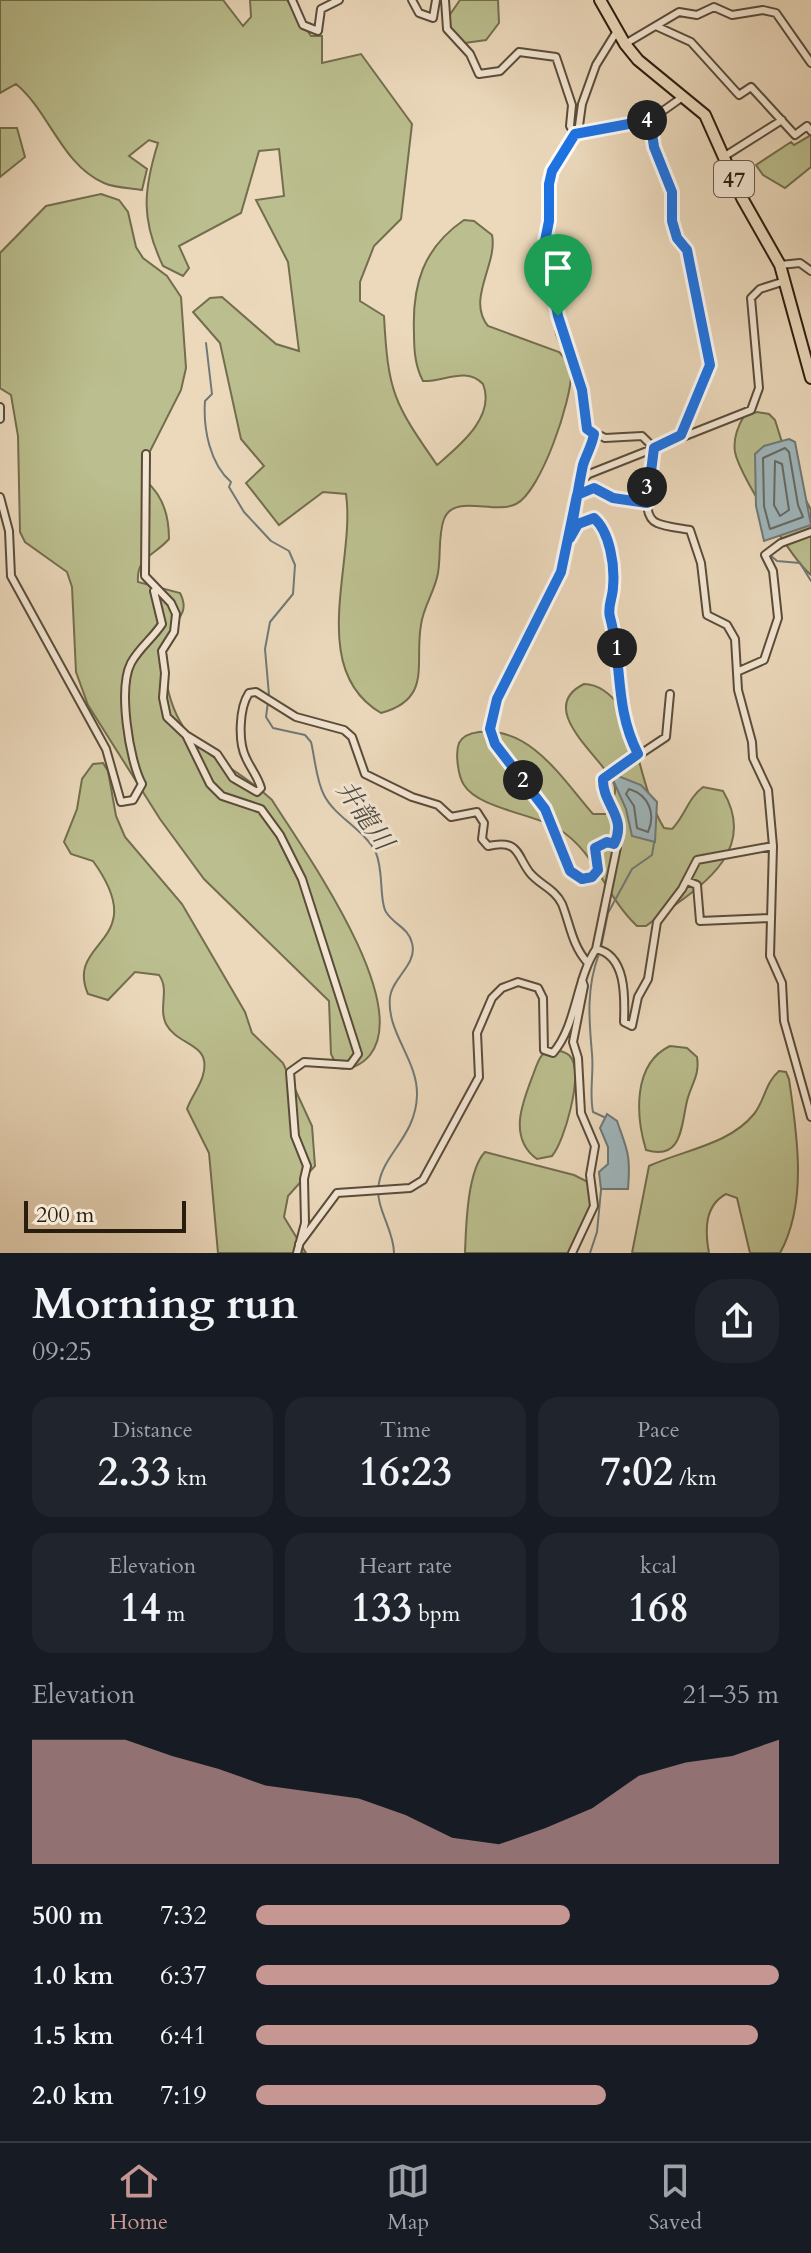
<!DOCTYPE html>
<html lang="en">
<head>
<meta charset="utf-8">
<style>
  :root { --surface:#171b24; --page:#20242c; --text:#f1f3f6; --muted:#9ea1a6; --line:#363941; --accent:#c59692 }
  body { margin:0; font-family:Cardo,"Noto Serif JP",serif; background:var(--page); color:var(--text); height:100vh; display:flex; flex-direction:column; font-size:30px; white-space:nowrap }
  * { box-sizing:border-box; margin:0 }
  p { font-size:26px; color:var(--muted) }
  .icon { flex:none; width:44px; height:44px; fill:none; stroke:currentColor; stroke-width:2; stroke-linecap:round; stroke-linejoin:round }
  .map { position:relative; height:1253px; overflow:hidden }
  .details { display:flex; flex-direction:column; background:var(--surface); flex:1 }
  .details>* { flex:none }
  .scale { position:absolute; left:24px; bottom:20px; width:162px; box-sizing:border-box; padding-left:8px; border:4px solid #291d0f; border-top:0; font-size:22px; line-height:28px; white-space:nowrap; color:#291d0f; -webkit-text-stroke:6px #f3e6d3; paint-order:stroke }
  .pin { position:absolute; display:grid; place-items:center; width:68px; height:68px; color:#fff; margin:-82px -34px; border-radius:50% 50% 50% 0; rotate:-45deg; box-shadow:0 0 8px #0007 }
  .pin .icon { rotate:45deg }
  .km { position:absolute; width:40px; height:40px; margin:-20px; border-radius:50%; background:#222; color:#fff; font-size:22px; line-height:40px; text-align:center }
  .round { display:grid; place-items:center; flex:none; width:84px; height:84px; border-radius:32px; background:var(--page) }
  .headline { display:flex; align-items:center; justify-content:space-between; height:136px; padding:0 32px }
  h1 { font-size:44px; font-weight:700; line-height:60px }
  .stats { display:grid; grid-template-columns:repeat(3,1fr); gap:12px; height:136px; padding:8px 32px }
  .stats div { display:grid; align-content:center; border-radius:20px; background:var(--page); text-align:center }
  .stats b { font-size:40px; font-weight:700 }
  .stats small { font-size:22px; font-weight:400 }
  .stats p { font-size:22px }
  .chart { height:224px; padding:16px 32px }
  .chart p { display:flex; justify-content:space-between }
  .chart svg { width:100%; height:144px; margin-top:8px; fill:var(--accent); opacity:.7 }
  ul { padding:0 32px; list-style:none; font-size:26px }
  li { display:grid; grid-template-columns:128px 96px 1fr; align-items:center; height:60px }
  li i { height:20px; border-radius:10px; background:var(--accent) }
  .tabs { display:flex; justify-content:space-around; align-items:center; height:112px; border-top:2px solid var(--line); background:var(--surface); font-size:22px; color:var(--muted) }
  .tabs a { display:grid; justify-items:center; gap:4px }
  .tabs .selected { color:var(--accent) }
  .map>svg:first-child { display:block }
</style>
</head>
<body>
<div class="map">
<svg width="811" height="1253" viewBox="0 0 811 1253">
  <rect width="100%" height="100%" fill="#ecd9bc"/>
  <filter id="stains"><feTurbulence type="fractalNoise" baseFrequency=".0025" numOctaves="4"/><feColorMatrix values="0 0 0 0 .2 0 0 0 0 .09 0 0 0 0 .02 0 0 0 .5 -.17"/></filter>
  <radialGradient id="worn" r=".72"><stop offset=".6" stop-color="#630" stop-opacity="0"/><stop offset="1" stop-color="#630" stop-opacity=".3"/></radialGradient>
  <path fill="#bbbe8e" stroke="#726e4e" stroke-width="2" d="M0,0H223L243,26L251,17L250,0H287L311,36H322V63L361,54L412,124L401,219L374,246L360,282V301L384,316C388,393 394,403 437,465C459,446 496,417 483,384C466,366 444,382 423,381C415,366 414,350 414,333C412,285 423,248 464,220L474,221L492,235C498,264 466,299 488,326L559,352C564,357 571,365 571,373C572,399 541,492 516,504C495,515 454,493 444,519C438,535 441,556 438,573C435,591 423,607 421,625C414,663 433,699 381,713C306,669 356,561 346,494L323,492L279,525L246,483L264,466L241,439L220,343L193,312L210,298L222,297L276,344L299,351L288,262L256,200L284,196L279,149L259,151L241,213L179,246L189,268L183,276L163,266C141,220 143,191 158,143L149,140L129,156L147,169L142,190C130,188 115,188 104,183C62,165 49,111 16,84L0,93Z
    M460,0H498L499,23L486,40L465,43L452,38L449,16Z
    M0,128H17L25,157L0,177Z
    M811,135V167L785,188L763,175L756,165L791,142L794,145Z
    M101,194L119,200L128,212L136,247L143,258L167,276L181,297L186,368L181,390L142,467C143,481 151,484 158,495C167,509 169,523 169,539C154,556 136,557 138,582L180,593C192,616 171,621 165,642C161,656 164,670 167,685C181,755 227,757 272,800C302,848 413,1001 370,1055C362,1065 350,1070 338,1068L331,1054L329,1001L204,879L160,819L88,705L76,672L72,587L67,572L25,542L20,532L18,436L11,395L0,388V253L46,206Z
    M757,412L769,414L775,420L792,474L811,510V575C793,561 739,473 735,452C733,439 738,426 744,416Z
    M584,684C598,684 611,694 619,706C639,740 641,791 664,828L672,829C685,816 688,798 703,787L723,791C762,857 689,893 646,926H637C603,894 597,852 557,828C533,814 478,808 464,785C458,776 455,753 459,743C463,735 471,733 479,732C531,726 563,780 593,814H606C610,804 618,795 614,784C605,759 533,709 584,684Z
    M103,763L108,771L116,816L125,837L182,904L245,1012L252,1033L283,1063L312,1126L315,1166L288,1196L284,1217L306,1253H218L209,1153L187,1109C191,1097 200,1087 203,1075C212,1042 178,1047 166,1024C158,1007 170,990 159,975L135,972L108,1000L88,994C64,939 153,944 93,861L71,854L64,842L77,809L82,779L93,764Z
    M670,1046L687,1048L697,1057C700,1076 691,1084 687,1101C681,1127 682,1161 646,1150C636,1117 632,1064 670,1046Z
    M550,1049C558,1051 568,1051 572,1059C582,1078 565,1140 552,1156L537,1159C508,1138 522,1103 533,1075C537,1065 539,1054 550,1049Z
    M779,1071L786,1072L789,1079C797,1134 808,1202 780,1253H750L737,1198L726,1194C704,1206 705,1231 709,1253H632L649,1166C683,1150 729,1145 754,1114C765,1100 765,1083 779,1071Z
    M485,1152L574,1175L588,1182C603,1213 588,1229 570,1253H465C466,1227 467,1171 485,1152Z"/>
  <path fill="#9fb7bd" stroke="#707977" stroke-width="2" d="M789,439L795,442L811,525L764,541L756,506L755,454L764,446Z
    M618,776L641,785L657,802L655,842L632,836L626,809L614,782V777Z
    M607,1114L617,1121C627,1150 631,1154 628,1189H601L599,1172L608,1164V1147L600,1128Z"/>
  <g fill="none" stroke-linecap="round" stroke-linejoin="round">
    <path stroke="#646a66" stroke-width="2" d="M785,448L789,452L798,505L803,517L770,529L764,506L763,458Z
      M775,461L782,464L789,510L780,516L774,505Z
      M629,789C649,795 656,814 648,832L637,828L634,806L626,794Z"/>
    <path stroke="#707977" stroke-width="2" d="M206,343L212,394L205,401C203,429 210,464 231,482L229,487L244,512L271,541L289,551L295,565L293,594L270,622L265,649L269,695
      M770,555L777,561L800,563L811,581
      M268,702L266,717L273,728L305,735L311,742C315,758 316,780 324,795C335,817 365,830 376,853C384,872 379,901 386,912C394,925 408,927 412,943C418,964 392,978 390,997C386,1032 418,1060 417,1095C416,1136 384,1153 379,1183C374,1207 394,1229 394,1253
      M601,947L608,913L632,869L652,855L654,843
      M599,954C586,988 589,1020 592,1054C594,1074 589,1091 593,1112L604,1117
      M590,1253L597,1232L601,1190"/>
    <defs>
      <path id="minor" d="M292,0L303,25L318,31L321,9L339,0
        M412,0L419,13L433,18L436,0
        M445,0L447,29L470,54L479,74L500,71L519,52L556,57L572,105L570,126L575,134
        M658,27L691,42L739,95L751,87L795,135L807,126L811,131
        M625,44L679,12L697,15L714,7L732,15L763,10L776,13L811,63
        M684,96L650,120L575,134L552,171L544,246L560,333L582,390L587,429L605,438L642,436L654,448C652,465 637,515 657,523C666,527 680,528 690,530L701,563L707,615L727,625L735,639L738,690L752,742L753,758L768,790L773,846L770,956L782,983L784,1021L811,1117
        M650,120L654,147L672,192V221L677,238L687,250L710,365L681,435
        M578,133L582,104L596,65L617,31
        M725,156L782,120
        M732,176L748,166
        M780,265L800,263L811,271
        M0,407V419
        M146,454L145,576L171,603L176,614L174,632L162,651L165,673L163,698L167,717L186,735L217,754L233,778L257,792L261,788C258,777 251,769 246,758C238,742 239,708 249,693L256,692L296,717L344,730L352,737L365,774L412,797L438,805L451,817L477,812L484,823L482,839L488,846C520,839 516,855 530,873C540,885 555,889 562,904C570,924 572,945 587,962
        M581,481L589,474L751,410L759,388L751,298L760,289L785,281
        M577,495L594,488L613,498L647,503
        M0,497L9,531L11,576L106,749L121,802L133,800L142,784C129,760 118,688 131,663C139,648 153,638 162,624L154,591
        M574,534L578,524L594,518C611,532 615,566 614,587C613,597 607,607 610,617C623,665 614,707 638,754
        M739,671L764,660L778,618L773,571L765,555L781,543L811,532
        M186,735L210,784L222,796L261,809L280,835L302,879L358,1054L350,1065L304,1062L290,1072L295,1136L307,1166L304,1179L305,1223L297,1253
        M614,844C628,817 602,804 603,779L666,737L670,694
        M687,881L697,885L700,921L769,918
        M596,949C626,955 625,996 624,1022L632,1026L638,997L648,979L657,922L682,889L697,860L773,846
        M299,1244L337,1193L410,1188L423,1180L479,1077L477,1033L492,998L502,988L518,982L538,988L543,998L544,1050L553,1053C577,1025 576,979 596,949L617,847L607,842L595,848L598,867L592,877L582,879L570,871L545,809L495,744L490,729L497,699L561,572L584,461L591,451L594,434
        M572,1253L594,1206L590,1175L595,1146L581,1113L578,1058L573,1042L584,986L582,980"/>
      <path id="primary" d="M600,0L625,44L638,60L705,115L742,198L780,265L811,378"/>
    </defs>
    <use href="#minor" stroke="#5a4c3a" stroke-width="10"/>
    <use href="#primary" stroke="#291d0f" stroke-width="14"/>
    <use href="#minor" stroke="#f3e6d3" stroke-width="6"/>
    <use href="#primary" stroke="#ecd9bc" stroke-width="10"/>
  </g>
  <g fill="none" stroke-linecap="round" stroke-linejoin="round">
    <defs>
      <path id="route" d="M558,316L582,390L587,429L594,434C592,446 586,455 583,465C578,489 574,514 570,538L578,524L594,518C610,532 615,566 613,587C613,597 607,607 610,617C623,665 614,707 638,754L603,779C602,804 628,817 614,844L607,842L595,848L598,870L592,877L582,879L570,871L545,809L495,744L490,729L497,699L561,572L577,495L594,488L613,498L647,503L654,448L681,435L710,365L687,250L677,238L672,221V192L654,147L650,120L575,134L552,171L549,184V221L544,246L558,316"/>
    </defs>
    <use href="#route" stroke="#fff" stroke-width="16"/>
    <use href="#route" stroke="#1a73e8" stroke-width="10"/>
  </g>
  <g text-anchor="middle" stroke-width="6" stroke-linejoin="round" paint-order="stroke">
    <rect fill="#f3e6d3" stroke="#66594a" stroke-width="2" x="714" y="161" width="40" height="36" rx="6"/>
    <g font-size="22" font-weight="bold" fill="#291d0f">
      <text x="734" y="187">47</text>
    </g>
    <g font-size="26" font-style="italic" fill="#4c4b43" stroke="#f3e6d3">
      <text transform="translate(365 815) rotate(55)" y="9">井龍川</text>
    </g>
  </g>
  <rect width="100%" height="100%" filter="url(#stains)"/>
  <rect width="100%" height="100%" fill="url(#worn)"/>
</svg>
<div class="scale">200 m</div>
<div class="pin" style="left:558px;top:316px;background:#1e9e55"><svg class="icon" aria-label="arrive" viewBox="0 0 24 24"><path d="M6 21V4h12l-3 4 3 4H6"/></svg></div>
<b class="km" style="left:617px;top:648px">1</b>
<b class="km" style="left:523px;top:780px">2</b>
<b class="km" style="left:647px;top:487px">3</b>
<b class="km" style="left:647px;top:120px">4</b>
</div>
<section class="details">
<div class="headline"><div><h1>Morning run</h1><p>09:25</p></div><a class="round"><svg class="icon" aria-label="share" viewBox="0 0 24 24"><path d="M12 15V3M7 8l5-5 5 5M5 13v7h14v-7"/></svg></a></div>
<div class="stats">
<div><p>Distance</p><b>2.33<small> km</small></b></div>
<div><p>Time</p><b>16:23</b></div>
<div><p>Pace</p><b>7:02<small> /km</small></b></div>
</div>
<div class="stats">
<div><p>Elevation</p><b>14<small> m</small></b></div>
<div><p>Heart rate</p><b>133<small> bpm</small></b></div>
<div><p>kcal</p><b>168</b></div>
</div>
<div class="chart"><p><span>Elevation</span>21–35 m</p>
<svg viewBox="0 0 160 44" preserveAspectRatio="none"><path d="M0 44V6L10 6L20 6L30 11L40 15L50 20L60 22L70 24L80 29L90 36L100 38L110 33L120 27L130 17L140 13L150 11L160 6V44z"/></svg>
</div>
<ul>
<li><b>500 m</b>7:32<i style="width:60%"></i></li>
<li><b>1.0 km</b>6:37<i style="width:100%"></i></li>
<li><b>1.5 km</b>6:41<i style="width:96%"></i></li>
<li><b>2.0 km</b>7:19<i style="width:67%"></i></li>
</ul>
</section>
<nav class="tabs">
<a class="selected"><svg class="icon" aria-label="home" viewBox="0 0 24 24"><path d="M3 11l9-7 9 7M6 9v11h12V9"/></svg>Home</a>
<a><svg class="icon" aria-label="map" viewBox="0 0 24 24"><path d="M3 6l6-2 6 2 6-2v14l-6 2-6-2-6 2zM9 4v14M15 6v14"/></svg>Map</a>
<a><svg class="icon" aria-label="saved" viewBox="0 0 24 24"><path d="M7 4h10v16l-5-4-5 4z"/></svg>Saved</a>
</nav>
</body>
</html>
